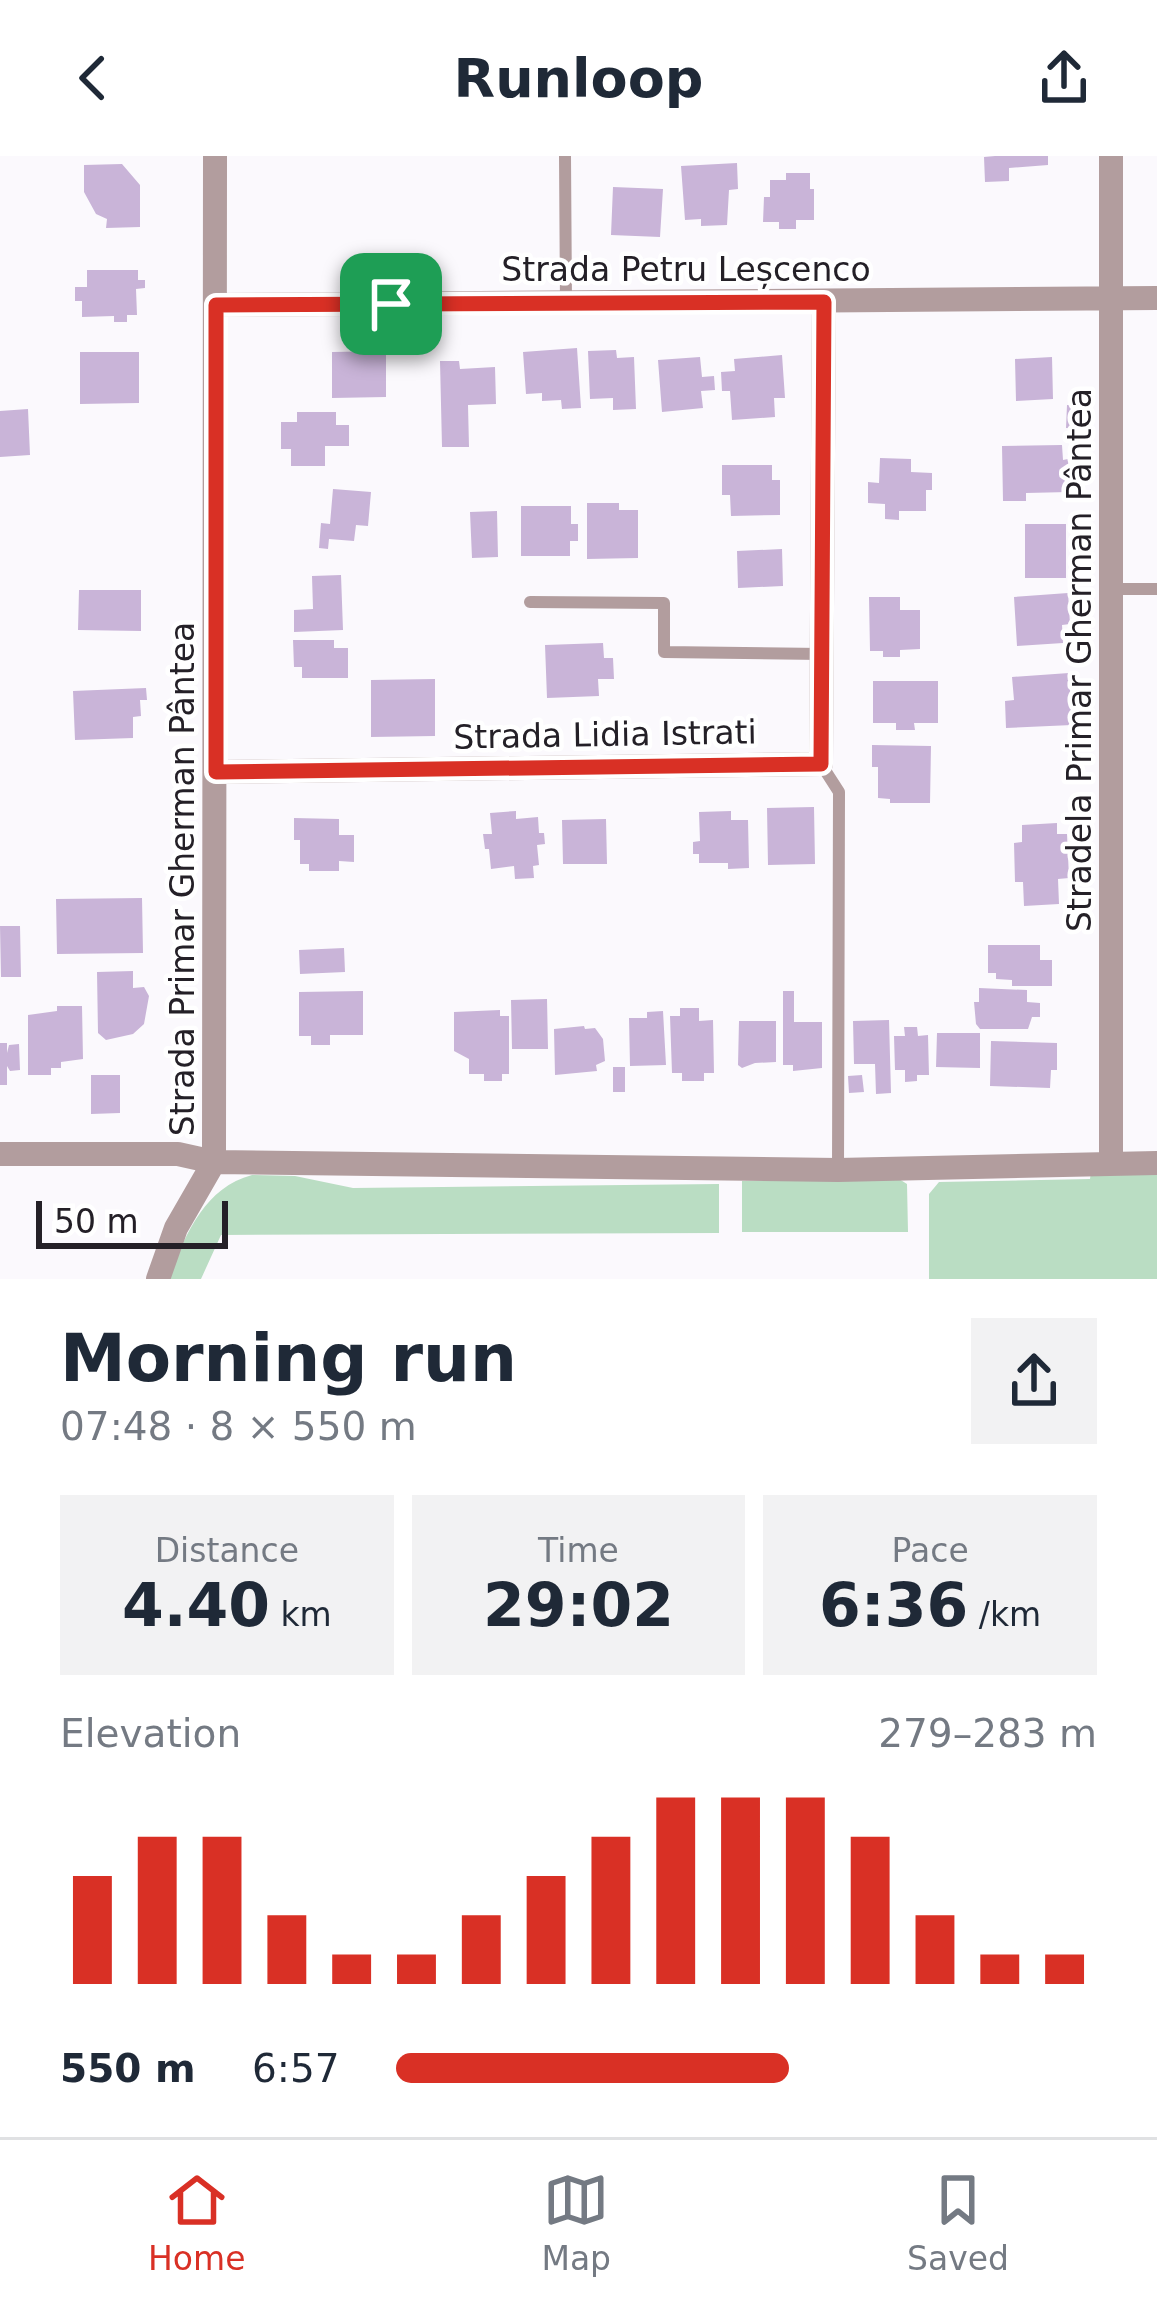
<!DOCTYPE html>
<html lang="en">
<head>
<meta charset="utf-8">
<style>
  :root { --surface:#fff; --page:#f2f2f3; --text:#1f2937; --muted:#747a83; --line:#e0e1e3; --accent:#d93025 }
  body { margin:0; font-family:"DejaVu Sans",sans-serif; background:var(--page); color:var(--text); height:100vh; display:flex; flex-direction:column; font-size:45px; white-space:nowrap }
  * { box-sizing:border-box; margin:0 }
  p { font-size:39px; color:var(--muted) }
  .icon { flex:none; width:66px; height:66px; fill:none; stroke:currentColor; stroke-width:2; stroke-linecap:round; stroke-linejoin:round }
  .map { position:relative; height:1123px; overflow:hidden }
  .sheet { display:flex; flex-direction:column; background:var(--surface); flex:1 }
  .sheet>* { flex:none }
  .scale { position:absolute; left:36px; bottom:30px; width:192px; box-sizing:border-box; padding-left:12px; border:6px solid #242027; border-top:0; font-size:33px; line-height:42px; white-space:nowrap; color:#242027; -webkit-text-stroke:9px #fff; paint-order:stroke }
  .pin { position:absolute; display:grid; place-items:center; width:102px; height:102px; color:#fff; margin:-51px; border-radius:24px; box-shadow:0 6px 18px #0006 }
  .round { display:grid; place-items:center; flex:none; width:126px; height:126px; border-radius:0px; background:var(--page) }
  .overview { display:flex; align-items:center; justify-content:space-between; height:204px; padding:0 60px }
  h1 { font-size:66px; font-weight:700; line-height:90px }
  .stats { display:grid; grid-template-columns:repeat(3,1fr); gap:18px; height:204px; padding:12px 60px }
  .stats div { display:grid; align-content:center; border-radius:0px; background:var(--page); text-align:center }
  .stats b { font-size:60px; font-weight:700 }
  .stats small { font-size:33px; font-weight:400 }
  .stats p { font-size:33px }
  .chart { height:336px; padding:24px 60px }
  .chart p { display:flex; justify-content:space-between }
  .chart svg { width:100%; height:216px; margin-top:12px; stroke:var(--accent); stroke-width:6 }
  ul { padding:0 60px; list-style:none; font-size:39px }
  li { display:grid; grid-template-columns:192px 144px 1fr; align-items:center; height:90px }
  li i { height:30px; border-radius:15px; background:var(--accent) }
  header { display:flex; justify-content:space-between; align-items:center; height:156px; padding:0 60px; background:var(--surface); font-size:54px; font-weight:700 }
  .menu { display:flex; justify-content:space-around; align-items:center; height:168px; border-top:3px solid var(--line); background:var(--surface); font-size:33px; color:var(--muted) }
  .menu a { display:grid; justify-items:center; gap:6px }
  .menu .selected { color:var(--accent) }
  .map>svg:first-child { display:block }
</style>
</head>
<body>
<header><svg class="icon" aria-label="back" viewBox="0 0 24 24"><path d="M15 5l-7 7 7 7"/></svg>Runloop<svg class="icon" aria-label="share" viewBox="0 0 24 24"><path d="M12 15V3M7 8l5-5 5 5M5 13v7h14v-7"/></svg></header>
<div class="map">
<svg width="1157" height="1123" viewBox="0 0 1157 1123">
  <rect width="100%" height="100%" fill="#fbf9fd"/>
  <path fill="#baddc3" d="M1091,1016H1157V1123H929V1038L939,1026L1090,1023Z
    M252,1019L295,1020L353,1032L719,1028V1077L221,1079L201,1123H168C185,1081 203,1032 252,1019Z
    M899,1023L907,1028L908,1076H742V1025Z"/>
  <path fill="#c9b4d8" d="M995,0H1048V9L1009,12V25L985,26L984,1Z
    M737,7L738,33L729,34L727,69L701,70V63L685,64L681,10Z
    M122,8L140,29V71L106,72L107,63L96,58L84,36V9Z
    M786,17H810V33H814V64H796V73H779V66H763L764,41H770V24H786Z
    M613,31L663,33L660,81L611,79Z
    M87,114H138V124H145V132L136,133L137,159H127V166H114V160L82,161V145H75V131H87Z
    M577,192L581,252L562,253L561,244L542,245V237L526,238L523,196Z
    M616,194L617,202L634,201L636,253L613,254V242L590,243L588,195Z
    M386,195V241L332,242V196Z
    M80,196H139V247L80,248Z
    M782,199L785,242H774L775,261L732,264L730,235H722L721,216L735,215L734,203Z
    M700,201L702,221L714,220L715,234L701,235L703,252L662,256L658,204Z
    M1052,201L1053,243L1016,245L1015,203Z
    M440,205H459L460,213L495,211L496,248L468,249L469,291H442Z
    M1067,249H1082V273L1066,272Z
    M28,253L30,299L0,301V255Z
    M297,256H336V269H349V290H325V310H291V293H281V266H297Z
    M1062,289L1063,304L1068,303L1069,336L1026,337V345H1003L1002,290Z
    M880,302L911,303V316L932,317V334H926V355H899V364L885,363V348L868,347V326L879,327Z
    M722,309H772V324H780V359L731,360L730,339H722Z
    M333,333L371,336L368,370L356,369L354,385L329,383L328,393L319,392L321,367L330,368Z
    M587,347H619V354H638V402L587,403Z
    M521,350H571V368H578V385H570V400H521Z
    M497,355L498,401L472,402L470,356Z
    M1025,368H1066V422H1025Z
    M782,393L783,430L738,432L737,395Z
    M341,419L343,474L294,476V454L313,453L312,420Z
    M79,434H141V475L78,474Z
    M1068,437L1070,468L1062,469L1063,487L1017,490L1014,441Z
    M869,441H900V454H920V493L900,494V501H883V495H870Z
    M293,484H334V492H348V522H302V511H294Z
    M603,487L604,502H613L614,523H598L599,540L547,542L545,489Z
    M1069,517L1072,569L1006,572L1005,545L1014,544L1012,521Z
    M435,523V580L371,581V524Z
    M873,525H938V567H914L915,574H896V567H873Z
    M146,532L147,544H140L141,560L133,561V582L75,584L73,535Z
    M872,589L931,590L930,647H890V643L878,642V611H872Z
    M814,651L815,708L768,709L767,652Z
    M516,655V663L538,661L539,677H544L545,688L537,689L539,709L533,710L534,722L515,723L514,710L491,713L489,693H485L483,678H492L490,657Z
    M731,655V664H748L749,712L728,713V707H699V698H693V686L700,685L699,656Z
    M294,662L339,663V679H354V706L339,705V715H309V708H300V684H294Z
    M606,663L607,708H563L562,664Z
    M1057,667V678H1067L1069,722L1058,723L1059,748L1024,750L1023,726H1015L1014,687L1022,686V669Z
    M142,742L143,797L57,798L56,743Z
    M0,770H20L21,821H1Z
    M988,789H1040V804H1052V830H1012V824L996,823V817H988Z
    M344,792L345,816L300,818L299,794Z
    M133,815V832L144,831L149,840L144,868L133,878L106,884L98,877L97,816Z
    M979,832L1027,834V846L1040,847V861H1032L1028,873H980L976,868L974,846H979Z
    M363,835V879H330V889H311V880H299V836Z
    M783,835H794V866H822V912L793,915V909H783Z
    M547,843L548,893H512L511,844Z
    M57,850H82L83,903L61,906V912H51V919H28V859L57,855Z
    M680,852H699V865L713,864L714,917H704V925H682V917H672L670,860H680Z
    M500,854V860H509V918H502V925H484V918H469V903L454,895V856Z
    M663,855L666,909L630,910L629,862H647V856Z
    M889,864L891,937L876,938L875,908H854L853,865Z
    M739,865H776V906L755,907L742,912L738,909Z
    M584,870L585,873L595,872L603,883L605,905L596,909L597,915L555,919L554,873Z
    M904,871H917L918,880L928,879L929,919H917V925L905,926V914H895L894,880H905Z
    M937,877H980V912L936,911Z
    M991,885L1057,887V914H1051L1050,932L990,930Z
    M0,887H7V897L9,889L19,888L20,914L10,915L7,910V929H0Z
    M613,911H625V936H613Z
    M91,919H120V957L91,958Z
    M862,919L864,936L849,937L848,920Z"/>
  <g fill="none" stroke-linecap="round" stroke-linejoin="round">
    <path stroke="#b29d9e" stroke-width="12" d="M565,0L566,147
      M1113,433H1157
      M530,446L664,447V496L822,498
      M821,608L839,636L838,1014"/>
    <path stroke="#b29d9e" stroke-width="24" d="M216,149L1157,142
      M216,616L821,608L824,146
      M0,998H178L214,1006L838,1014L1157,1007
      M1111,1007V0
      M158,1123L176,1072L214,1006L215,0"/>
  </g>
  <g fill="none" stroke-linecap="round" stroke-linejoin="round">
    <defs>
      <path id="route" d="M824,146L821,608L216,616V149Z"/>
    </defs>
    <use href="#route" stroke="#fff" stroke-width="24"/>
    <use href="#route" stroke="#d93025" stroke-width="15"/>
  </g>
  <g text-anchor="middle" stroke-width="9" stroke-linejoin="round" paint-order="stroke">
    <g font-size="33" fill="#242027" stroke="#fff">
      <text x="686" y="125">Strada Petru Leșcenco</text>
      <text transform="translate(1079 504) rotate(-90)" y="12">Stradela Primar Gherman Pântea</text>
      <text transform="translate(605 578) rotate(-1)" y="12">Strada Lidia Istrati</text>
      <text transform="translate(182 723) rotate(-90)" y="12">Strada Primar Gherman Pântea</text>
    </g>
  </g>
</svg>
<div class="scale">50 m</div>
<div class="pin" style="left:391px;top:148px;background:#1e9e55"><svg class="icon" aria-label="arrive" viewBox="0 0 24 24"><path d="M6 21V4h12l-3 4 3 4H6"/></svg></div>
</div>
<section class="sheet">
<div class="overview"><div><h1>Morning run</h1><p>07:48 · 8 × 550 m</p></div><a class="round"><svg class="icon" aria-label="share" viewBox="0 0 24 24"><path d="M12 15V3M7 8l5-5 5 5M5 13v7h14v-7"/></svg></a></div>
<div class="stats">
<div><p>Distance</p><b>4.40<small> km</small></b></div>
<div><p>Time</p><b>29:02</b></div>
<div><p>Pace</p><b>6:36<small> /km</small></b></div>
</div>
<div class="chart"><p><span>Elevation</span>279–283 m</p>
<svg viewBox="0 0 160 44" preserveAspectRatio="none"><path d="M5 44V22M15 44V14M25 44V14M35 44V30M45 44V38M55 44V38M65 44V30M75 44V22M85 44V14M95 44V6M105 44V6M115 44V6M125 44V14M135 44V30M145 44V38M155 44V38"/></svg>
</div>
<ul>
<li><b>550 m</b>6:57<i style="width:56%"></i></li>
</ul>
</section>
<nav class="menu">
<a class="selected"><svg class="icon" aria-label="home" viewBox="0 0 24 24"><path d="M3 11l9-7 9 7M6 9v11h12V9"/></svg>Home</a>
<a><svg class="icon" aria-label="map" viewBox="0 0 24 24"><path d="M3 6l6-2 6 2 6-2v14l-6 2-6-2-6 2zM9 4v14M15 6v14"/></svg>Map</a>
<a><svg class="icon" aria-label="saved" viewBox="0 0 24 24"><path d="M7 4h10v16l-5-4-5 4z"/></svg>Saved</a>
</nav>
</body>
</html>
